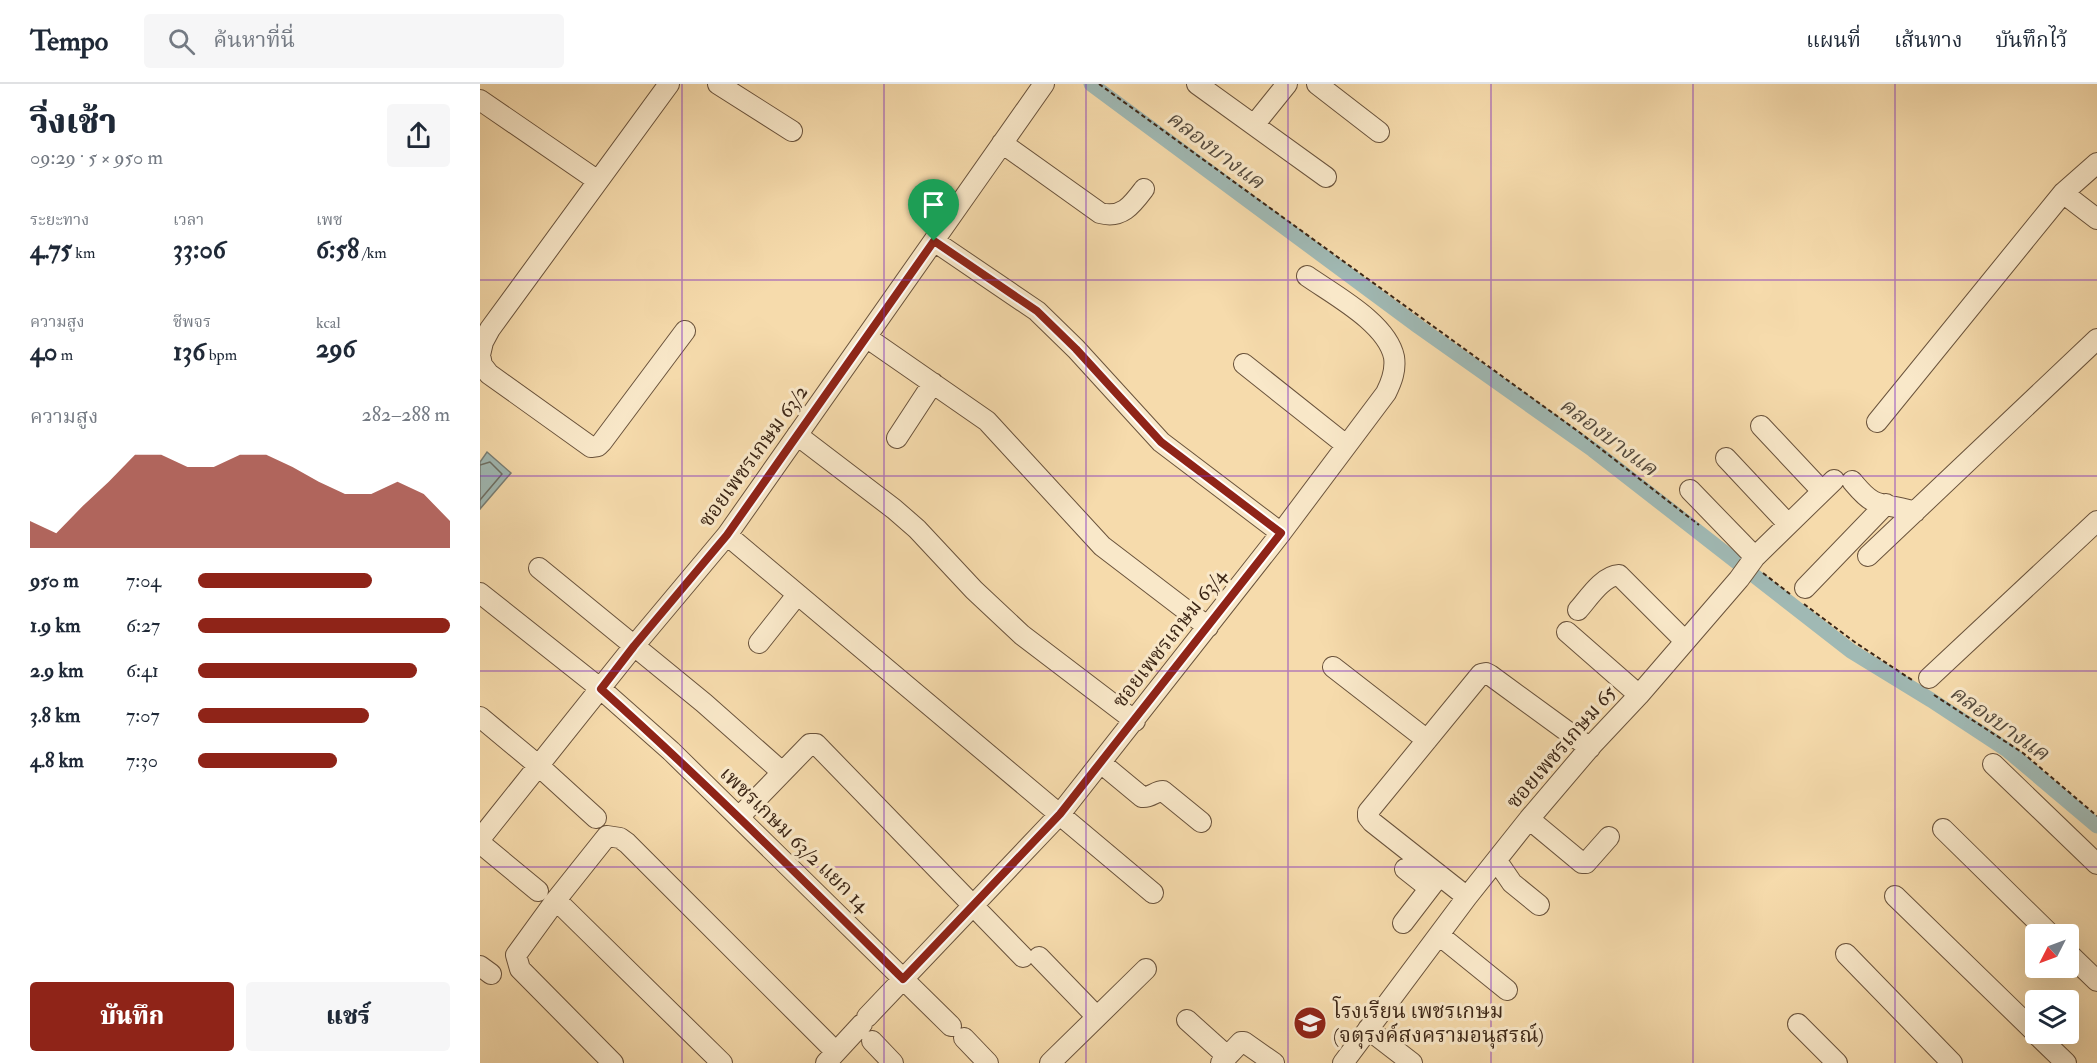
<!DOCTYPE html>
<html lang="th">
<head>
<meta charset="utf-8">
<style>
  :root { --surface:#fff; --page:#f6f6f7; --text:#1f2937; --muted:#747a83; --line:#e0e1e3; --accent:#8f2418 }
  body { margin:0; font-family:"IM FELL Double Pica","Noto Serif Thai",serif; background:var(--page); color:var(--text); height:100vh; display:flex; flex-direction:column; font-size:22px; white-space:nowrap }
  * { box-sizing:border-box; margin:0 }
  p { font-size:20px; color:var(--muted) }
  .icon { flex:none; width:33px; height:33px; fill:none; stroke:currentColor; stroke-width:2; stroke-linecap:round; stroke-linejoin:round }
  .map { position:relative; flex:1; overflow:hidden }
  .panel { display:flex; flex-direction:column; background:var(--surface); width:480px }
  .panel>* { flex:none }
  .needle { width:39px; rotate:228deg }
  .controls { position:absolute; left:1545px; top:840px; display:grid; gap:12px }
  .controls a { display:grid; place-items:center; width:54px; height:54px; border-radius:6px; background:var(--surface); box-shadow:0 6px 24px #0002; font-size:30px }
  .pin { position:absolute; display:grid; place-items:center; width:51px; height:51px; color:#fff; margin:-62px -26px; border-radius:50% 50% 50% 0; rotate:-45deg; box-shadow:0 0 6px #0007 }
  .pin .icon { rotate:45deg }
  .round { display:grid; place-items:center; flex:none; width:63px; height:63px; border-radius:6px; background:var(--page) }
  .overview { display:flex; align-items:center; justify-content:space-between; height:102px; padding:0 30px }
  h1 { font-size:33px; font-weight:800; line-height:45px }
  .stats { display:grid; grid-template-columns:repeat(3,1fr); gap:9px; height:102px; padding:6px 30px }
  .stats div { display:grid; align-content:center }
  .stats b { font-size:26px; font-weight:800 }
  .stats small { font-size:16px; font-weight:400 }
  .stats p { font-size:16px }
  .chart { height:168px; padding:12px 30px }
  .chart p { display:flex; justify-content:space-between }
  .chart svg { width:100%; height:108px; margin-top:6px; fill:var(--accent); opacity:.7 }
  .action { display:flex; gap:12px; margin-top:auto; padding:12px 30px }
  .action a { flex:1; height:69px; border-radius:6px; background:var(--accent); color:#fff; font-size:24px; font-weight:800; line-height:69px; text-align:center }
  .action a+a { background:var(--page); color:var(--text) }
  ul { padding:0 30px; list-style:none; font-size:20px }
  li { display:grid; grid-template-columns:96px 72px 1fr; align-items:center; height:45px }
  li i { height:15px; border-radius:8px; background:var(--accent) }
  header { display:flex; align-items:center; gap:36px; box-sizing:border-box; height:84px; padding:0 30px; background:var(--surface); border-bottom:2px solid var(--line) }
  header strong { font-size:28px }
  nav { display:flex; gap:33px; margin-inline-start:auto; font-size:21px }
  .search { width:420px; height:54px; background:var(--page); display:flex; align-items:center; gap:15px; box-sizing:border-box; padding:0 21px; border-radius:6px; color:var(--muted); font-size:22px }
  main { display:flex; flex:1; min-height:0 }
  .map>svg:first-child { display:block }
</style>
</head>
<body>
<header>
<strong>Tempo</strong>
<div class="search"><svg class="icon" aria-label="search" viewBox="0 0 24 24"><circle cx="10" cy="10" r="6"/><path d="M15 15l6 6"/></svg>ค้นหาที่นี่</div>
<nav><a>แผนที่</a><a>เส้นทาง</a><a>บันทึกไว้</a></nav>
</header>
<main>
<section class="panel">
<div class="overview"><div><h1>วิ่งเช้า</h1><p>09:29 · 5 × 950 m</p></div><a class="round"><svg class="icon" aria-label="share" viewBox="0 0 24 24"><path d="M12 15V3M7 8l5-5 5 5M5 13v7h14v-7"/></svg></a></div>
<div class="stats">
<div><p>ระยะทาง</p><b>4.75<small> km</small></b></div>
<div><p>เวลา</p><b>33:06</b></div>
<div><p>เพซ</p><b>6:58<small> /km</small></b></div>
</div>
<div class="stats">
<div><p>ความสูง</p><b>40<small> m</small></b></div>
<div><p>ชีพจร</p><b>136<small> bpm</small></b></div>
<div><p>kcal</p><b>296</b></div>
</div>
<div class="chart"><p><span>ความสูง</span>282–288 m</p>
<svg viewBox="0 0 160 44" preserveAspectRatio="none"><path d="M0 44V33L10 38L20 27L30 17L40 6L50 6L60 11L70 11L80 6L90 6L100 11L110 17L120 22L130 22L140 17L150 22L160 33V44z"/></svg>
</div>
<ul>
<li><b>950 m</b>7:04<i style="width:69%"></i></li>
<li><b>1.9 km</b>6:27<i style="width:100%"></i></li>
<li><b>2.9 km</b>6:41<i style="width:87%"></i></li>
<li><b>3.8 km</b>7:07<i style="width:68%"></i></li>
<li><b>4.8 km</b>7:30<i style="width:55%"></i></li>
</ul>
<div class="action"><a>บันทึก</a><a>แชร์</a></div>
</section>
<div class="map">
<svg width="1617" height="979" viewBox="0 0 1617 979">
  <rect width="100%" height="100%" fill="#f6dbac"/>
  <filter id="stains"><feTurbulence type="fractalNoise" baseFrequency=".00333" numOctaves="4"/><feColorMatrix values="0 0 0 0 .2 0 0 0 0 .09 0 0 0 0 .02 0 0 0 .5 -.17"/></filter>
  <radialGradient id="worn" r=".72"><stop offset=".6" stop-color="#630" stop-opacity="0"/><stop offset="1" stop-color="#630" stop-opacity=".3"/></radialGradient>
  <path fill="#a0b9b4" stroke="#787e75" stroke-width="1.5" d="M7,368L31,389L0,425V378Z"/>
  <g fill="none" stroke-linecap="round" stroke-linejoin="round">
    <path stroke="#6e7065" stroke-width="1.5" d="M0,381L10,378L22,390L0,416"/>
    <path stroke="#a0b9b4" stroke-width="15" d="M611,0L939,243L1113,366L1371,567L1451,616L1527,666L1617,742"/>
    <defs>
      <path id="minor" d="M238,0L312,47
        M717,0L846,93
        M837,0L899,48
        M0,16L118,97
        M774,41L807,0
        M522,59L620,129C642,135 652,121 664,105
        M1583,109L1617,135
        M454,157L557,227L596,265L681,358L801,449
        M386,253L507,337L622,462L728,543
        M0,271L3,258L10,245L189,0
        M0,271L2,281L9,290L111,363L118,362L122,358L205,247
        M764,280L866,361
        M1397,338L1583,109L1617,79
        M1281,342L1342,407
        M317,351L414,425L437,445L494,506L542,551L655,637
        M417,354L453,299
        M1246,374L1308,440
        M1372,397C1378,404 1385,413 1393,417C1402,422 1422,423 1435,428
        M1210,406L1275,473
        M247,451L673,809
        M1388,472L1617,255
        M59,484L224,619L302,688
        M1325,504L1406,420
        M0,509L121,605L191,667L471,942
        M1098,526C1108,515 1122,492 1139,491L1205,557
        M1087,548L1159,611
        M279,559L317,511
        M853,583L947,656
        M1449,594L1617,437
        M0,633L59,682L116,734
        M621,679L662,713C671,714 675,707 683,707L721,738
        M1513,680L1617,780
        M259,733L330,660H336L543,873
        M1049,735L1102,779H1106L1129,753
        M1463,745L1570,850
        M0,755L154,562L247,451L564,0
        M0,759L58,807
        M1015,780L1021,783L1032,799L1059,821
        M925,785L949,804
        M1415,812L1556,949
        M987,813L892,738L888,733V728L1001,590L1006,589L1010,591L1110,664
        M76,816L242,979
        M923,839L959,792
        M959,851L1027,906
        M1588,869L1617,897
        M1366,870L1472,979
        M559,873L617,933
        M0,882L11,890
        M387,933L580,730L801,449L906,309C912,297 916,286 914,273C907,239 854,211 827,192
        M707,936L747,972
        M1318,940L1357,979
        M888,945L932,979
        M1556,950L1586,979
        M484,954L508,979
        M392,957L413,979
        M133,979L40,885L36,871L76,816L127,752L140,754L147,759L356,968
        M346,979L382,940
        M570,979L666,885
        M741,979L761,958H764L794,979
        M863,979L987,813L1049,735L1112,661L1159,611L1259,495L1275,473L1354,396"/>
    </defs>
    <use href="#minor" stroke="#6a533c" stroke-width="22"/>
    <path stroke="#3c2616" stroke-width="2" stroke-dasharray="4.5 3" stroke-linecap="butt" d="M619,0L1099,348L1219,441
      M1283,489L1310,510
      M1324,520L1376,559L1432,596
      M1454,611L1543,669L1617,732"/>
    <use href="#minor" stroke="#f9e8c9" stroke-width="20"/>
  </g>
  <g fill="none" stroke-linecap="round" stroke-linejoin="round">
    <defs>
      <path id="route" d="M454,157L557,227L596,265L681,358L801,449L580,730L423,895C324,797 225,698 121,605L154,562L247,451Z"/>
    </defs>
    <use href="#route" stroke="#fff" stroke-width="12"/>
    <use href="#route" stroke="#8f2418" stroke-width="8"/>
  </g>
  <path fill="none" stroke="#7b2cbf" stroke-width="1.5" stroke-opacity="0.55" d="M202,0V979M404,0V979M606,0V979M808,0V979M1011,0V979M1213,0V979M1415,0V979M0,196H1617M0,392H1617M0,587H1617M0,783H1617"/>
  <defs>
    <symbol id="school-disc" viewBox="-11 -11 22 22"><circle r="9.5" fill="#8f2418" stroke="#f9e8c9"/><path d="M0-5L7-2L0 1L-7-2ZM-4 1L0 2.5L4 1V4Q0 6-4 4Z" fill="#fff"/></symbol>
  </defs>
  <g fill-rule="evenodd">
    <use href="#school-disc" x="811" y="920" width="38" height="38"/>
  </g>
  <g text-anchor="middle" stroke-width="6" stroke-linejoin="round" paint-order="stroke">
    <g font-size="21" fill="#3c2616" stroke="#f9e8c9">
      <text transform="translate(273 372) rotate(-54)" y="7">ซอยเพชรเกษม 63/2</text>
      <text transform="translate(689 554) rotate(-52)" y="7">ซอยเพชรเกษม 63/4</text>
      <text transform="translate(1081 663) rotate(-49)" y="7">ซอยเพชรเกษม 65</text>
      <text transform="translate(315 755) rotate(44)" y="7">เพชรเกษม 63/2 แยก 14</text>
    </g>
    <g font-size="21" fill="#3c2616" stroke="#f9e8c9" text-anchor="start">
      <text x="853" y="934">โรงเรียน เพชรเกษม<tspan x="853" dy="24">(จตุรงค์สงครามอนุสรณ์)</tspan></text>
    </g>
    <g font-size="22" font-style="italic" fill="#554b3e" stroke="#f9e8c9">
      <text transform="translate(736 65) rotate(37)" y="8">คลองบางแค</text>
      <text transform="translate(1129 352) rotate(37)" y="8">คลองบางแค</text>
      <text transform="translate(1520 638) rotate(35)" y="8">คลองบางแค</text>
    </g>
  </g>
  <rect width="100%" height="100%" filter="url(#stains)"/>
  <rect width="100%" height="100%" fill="url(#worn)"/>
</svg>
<div class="controls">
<a><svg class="needle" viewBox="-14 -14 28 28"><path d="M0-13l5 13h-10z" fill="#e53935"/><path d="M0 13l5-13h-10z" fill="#747a83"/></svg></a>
<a><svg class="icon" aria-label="layers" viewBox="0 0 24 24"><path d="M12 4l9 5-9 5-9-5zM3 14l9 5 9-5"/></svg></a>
</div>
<div class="pin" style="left:454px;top:157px;background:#1e9e55"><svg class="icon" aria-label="arrive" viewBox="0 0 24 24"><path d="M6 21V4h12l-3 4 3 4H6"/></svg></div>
</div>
</main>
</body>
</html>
